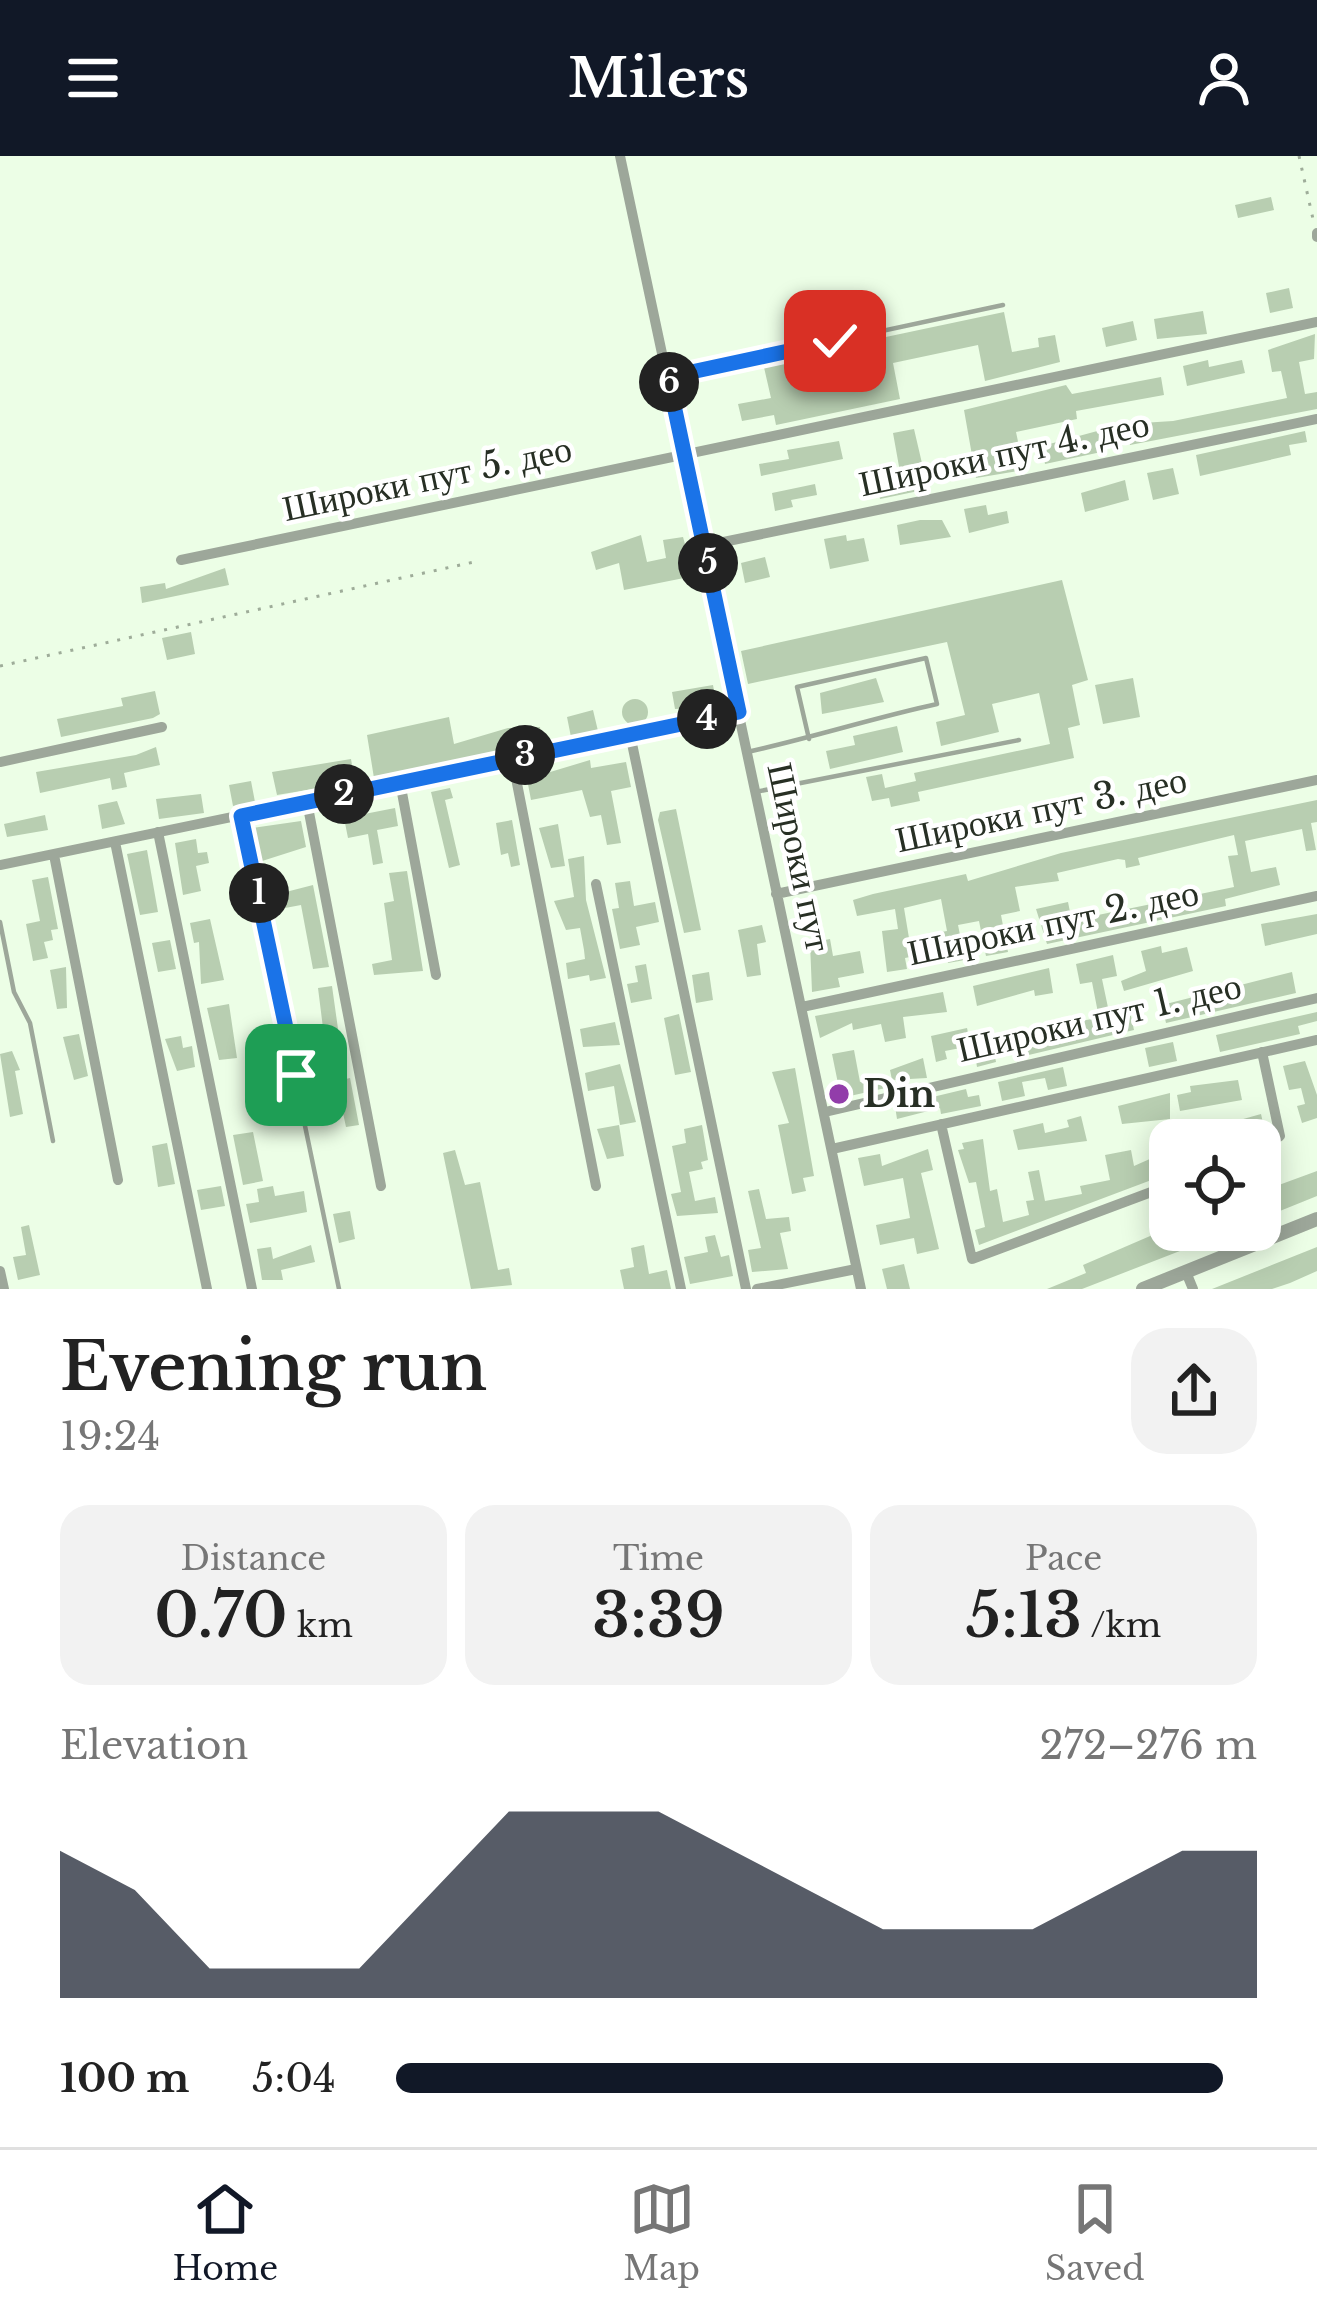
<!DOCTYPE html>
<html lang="en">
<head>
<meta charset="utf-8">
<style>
  :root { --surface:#fff; --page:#f2f2f2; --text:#222; --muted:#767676; --line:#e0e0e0; --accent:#111827 }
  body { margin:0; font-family:"Libre Baskerville",serif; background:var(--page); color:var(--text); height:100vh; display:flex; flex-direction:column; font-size:45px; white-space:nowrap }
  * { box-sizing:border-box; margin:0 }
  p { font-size:39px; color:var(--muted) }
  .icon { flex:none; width:66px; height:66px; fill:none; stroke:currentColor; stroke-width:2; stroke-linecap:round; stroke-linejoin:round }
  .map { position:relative; height:1133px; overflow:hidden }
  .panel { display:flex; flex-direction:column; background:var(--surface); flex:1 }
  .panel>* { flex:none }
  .controls { position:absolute; left:1149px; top:963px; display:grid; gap:24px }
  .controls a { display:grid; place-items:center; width:132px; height:132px; border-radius:24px; background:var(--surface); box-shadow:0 6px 30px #0003; font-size:60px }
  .pin { position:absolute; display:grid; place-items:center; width:102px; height:102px; color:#fff; margin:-51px; border-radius:24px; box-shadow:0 6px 18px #0006 }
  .km { position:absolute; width:60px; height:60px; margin:-30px; border-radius:50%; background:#222; color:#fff; font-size:33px; line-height:60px; text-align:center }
  .round { display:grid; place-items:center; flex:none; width:126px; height:126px; border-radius:36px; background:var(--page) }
  .summary { display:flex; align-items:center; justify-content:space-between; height:204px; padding:0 60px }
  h1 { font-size:66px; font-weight:600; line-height:90px }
  .stats { display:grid; grid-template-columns:repeat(3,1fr); gap:18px; height:204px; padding:12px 60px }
  .stats div { display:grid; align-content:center; border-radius:30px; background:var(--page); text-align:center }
  .stats b { font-size:60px; font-weight:600 }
  .stats small { font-size:33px; font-weight:400 }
  .stats p { font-size:33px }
  .chart { height:336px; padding:24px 60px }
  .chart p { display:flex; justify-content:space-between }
  .chart svg { width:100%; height:216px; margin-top:12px; fill:var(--accent); opacity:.7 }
  ul { padding:0 60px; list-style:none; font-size:39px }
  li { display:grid; grid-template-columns:192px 144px 1fr; align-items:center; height:90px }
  li i { height:30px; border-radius:15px; background:var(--accent) }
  header { display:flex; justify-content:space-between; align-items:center; height:156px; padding:0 60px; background:var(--accent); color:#fff; font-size:54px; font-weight:600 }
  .tabs { display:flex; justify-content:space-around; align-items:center; height:168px; border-top:3px solid var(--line); background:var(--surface); font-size:33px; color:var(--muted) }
  .tabs a { display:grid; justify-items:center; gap:6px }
  .tabs .on { color:var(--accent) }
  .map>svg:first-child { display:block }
</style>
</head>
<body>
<header><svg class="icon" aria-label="menu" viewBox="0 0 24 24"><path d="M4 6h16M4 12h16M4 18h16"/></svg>Milers<svg class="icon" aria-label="person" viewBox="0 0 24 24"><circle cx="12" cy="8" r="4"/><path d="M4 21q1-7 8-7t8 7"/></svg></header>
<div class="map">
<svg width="1317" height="1133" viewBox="0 0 1317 1133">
  <rect width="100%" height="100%" fill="#ecfee6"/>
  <path fill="#b8ceb1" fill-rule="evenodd" d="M1271,41L1274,54L1238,62L1235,49Z
    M1289,132L1293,152L1270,157L1266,137Z
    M1203,155L1207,178L1157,183L1154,163Z
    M1004,156L1012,196L1039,191L1038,182L1055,179L1060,206L985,225L978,189L893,207L900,243L776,269L774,259L742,265L738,248L771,242L763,207Z
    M1133,165L1137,184L1106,191L1102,172Z
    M1315,178L1314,203L1299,206L1305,238L1317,236V253L1130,289L1126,268L1173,265L1287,242L1281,215L1272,216L1268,194Z
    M1208,204L1209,211L1242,204L1245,217L1187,230L1183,210Z
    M1161,221L1164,239L1076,255L1077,263L1016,276L1024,314L976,322L964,254L1066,229L1072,238Z
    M914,273L928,333L880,343L875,322L900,316L893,277Z
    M1101,274L1106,295L1045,308L1042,290Z
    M1305,275L1307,286L1289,289L1291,299L1200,320L1196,299Z
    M839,285L843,303L761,320L759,308L789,303L787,294Z
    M1173,312L1179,338L1153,344L1147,317Z
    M1125,324L1129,344L1085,356L1081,337Z
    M815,328L817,339L791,344L793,351L775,355L772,337Z
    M986,349L988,359L1007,355L1009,367L969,377L964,353Z
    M920,364H942L951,381L900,389L897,369Z
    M641,379L647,406L666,402L663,384L683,381L694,420L624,434L619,407L596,414L591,396Z
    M846,379L847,385L864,382L869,405L830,413L824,383Z
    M765,401L770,421L745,427L741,407Z
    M225,412L229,429L142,447L140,431L165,427L166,433Z
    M1062,424L1088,524L1072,529L1080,569L1068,572L1074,602L918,636L920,645L891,651L889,642L872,645L866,621L882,618L885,632L916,625L914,617L1050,588L1039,537L992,548L999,576L941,590L936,566L965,559L947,486L748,528L741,495Z
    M191,476L195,498L167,504L162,482Z
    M876,522L884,546L822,558L820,537Z
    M1133,522L1140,561L1103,568L1095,529Z
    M713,529L717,551L675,553L672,536Z
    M155,535L160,558L153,562L61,581L57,563L123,550L121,542Z
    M622 556a13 13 0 1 1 26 0a13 13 0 1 1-26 0Z
    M593,554L598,575L571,581L567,561Z
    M449,561L454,588L508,572L540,571L542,587L374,622L367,579Z
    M897,570L903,596L830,613L826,595L855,589L853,580Z
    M156,591L160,609L124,617L127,631L112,634L110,622L40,637L36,616L136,599Z
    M351,603L355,626L277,639L272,616Z
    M590,604L591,612L626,606L631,631L611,635L621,687L607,689L601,659L590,661L582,634L531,644L527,623Z
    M251,625L255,646L233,650L229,629Z
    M450,632L453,642L445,644L460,709L449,712L431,636Z
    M201,638L204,657L159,663L156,643Z
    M1317,644V666L1311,667L1316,694L1306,695L1302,673L1245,685L1251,716L1276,711L1280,729L1225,743L1226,750L1047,788L1036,753L1068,746L1071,761L1097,755L1098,759L1234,731L1228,700L1238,699L1234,679L1138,702L1140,709L1126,712L1125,704L1118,703L1057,717L1059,725L1015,731L1020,755L1001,759L1008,796L986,800L979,765L958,769L965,804L948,807L946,794L905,802L907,813L887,816L882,775L898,773L895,753L857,760L853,744L873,738L966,718L968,725L1061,697ZM941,743L947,775L909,782L904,752Z
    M117,645L125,668L102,673L98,649Z
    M395,652L398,670L377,674L383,707L373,709L368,678L348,682L344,662Z
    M676,653L701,774L684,777L658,664L660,656Z
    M45,659L48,674L7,681L4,668Z
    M512,664L520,709L511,711L508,697L501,699L496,667Z
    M301,665L306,691L259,706L252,672Z
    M558,668L565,710L551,712L539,672Z
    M196,683L198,697L207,696L209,707L196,710L201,735L183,739L175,687Z
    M147,694L158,756L140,759L127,698Z
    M584,700L586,744L606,822L590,825L589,819L568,823L566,807L585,803L584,794L580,772L566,774L554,745L574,741L568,703Z
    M407,715L423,815L374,819L372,808L392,804L384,747L394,745L389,717Z
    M48,721L58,773L51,774L53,784L44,786L48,802L33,805L26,768L40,765L32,724Z
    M630,725L634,750L655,746L659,766L636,771L640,789L620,793L612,753L619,752L615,727Z
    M313,729L329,811L313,813L301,749L285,752L282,737Z
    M1317,758V778L1265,790L1261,768Z
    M210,763L224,824L201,828L199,786L194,787L190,767Z
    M762,769L766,786L757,788L761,819L747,821L738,774Z
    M830,783L833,800L860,795L864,817L838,822L840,831L812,836L810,787Z
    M170,784L176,813L158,816L152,787Z
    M1161,790L1162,797L1187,791L1193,815L1124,835L1121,825L1146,815L1141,795Z
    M1113,799L1117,820L1102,823L1110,861L1130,856L1134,874L1016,902L1015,897L995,901L996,906L977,911L974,893L1008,885L1007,876L1099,862L1092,826L1080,828L1076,808Z
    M646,808L652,843L631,847L627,828L638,826L635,810Z
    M66,811L67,852L57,853L50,814Z
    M1049,812L1053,837L1035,840L1034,834L977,850L973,830Z
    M709,816L713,844L696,847L692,819Z
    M1292,816L1296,837L1166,867L1162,849Z
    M332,830L340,887L330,889L329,880H324L318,832Z
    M943,836L947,856L903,861L906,882L885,886L881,868L853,874L852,867L820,882L815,860Z
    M229,848L237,902L219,904L207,852Z
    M1317,856V865L1298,870L1300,878L1220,896L1216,879Z
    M679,858L691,916L675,919L664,862Z
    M615,866L620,889L583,891L580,873Z
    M967,872L971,890L945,895L947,903L936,906L931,880Z
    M79,878L88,920L74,924L63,881Z
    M181,880L183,892L192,890L195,911L177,915L165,883Z
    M1173,886L1177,905L1149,911L1145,892Z
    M854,894L860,926L889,921L890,931L841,942L832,898Z
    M12,895L20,914L15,915L23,958L10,961L0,898Z
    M923,902L927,922L892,924L890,914Z
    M1305,905L1317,939V962L1302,967L1297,950L1305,948L1301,932L1289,934L1283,910Z
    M620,908L636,966L620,969L614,930L588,935L585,917Z
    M1063,911L1067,930L1048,934L1045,922L1022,926L1025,940L1002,945L998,926Z
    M795,912L814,1020L803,1022L806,1035L792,1038L778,969L789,967L772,916Z
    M350,922L359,969L346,971L343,957L327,960L323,940L339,936L337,925Z
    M1238,924L1242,944L1180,955L1177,939L1191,936L1190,930Z
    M966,933L968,941L979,939L981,950L941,958L940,952L897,963L895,950Z
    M1170,937V963L1122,968L1118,950Z
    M1261,958L1265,976L1225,984L1222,969Z
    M1081,960L1087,985L1018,994L1013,974L1043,967L1045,977L1069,971L1067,964Z
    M619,969L624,1000L607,1003L597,973Z
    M702,969L708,1004L701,1006L703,1013L689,1016L695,1045L715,1041L718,1057L677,1060L671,1038L681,1036L672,990L686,987L684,973Z
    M253,976L263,1025L243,1029L233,979Z
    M983,983L990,1035L997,1033L1003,1066L1029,1059L1026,1045L1034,1044L1028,1016L1039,1014L1045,1045L1082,1038L1080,1030L1110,1024L1105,999L1131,994L1134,1010L1170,994V1017L979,1089L975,1074L985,1071L976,1026L969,1027L958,994L964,993L962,987Z
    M167,987L175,1028L158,1031L152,990Z
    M928,993L933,1014L921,1017L939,1093L917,1098L914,1082L880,1089L876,1069L910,1062L903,1022L864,1030L858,1002L880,998L882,1010Z
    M455,994L465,1029L480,1026L498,1114L509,1112L512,1129L471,1133L443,997Z
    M1317,1015V1040L1260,1063V1036Z
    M221,1030L225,1050L201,1054L197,1034Z
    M273,1030L275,1040L304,1035L307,1056L250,1067L246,1048L259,1046L257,1033Z
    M759,1033L766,1063L789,1061L791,1075L780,1077L788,1113L752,1116L748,1094L761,1092L748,1035Z
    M350,1055L355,1083L339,1087L333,1058Z
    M29,1069L40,1119L18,1124L13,1101L26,1099L21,1071Z
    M1164,1074H1234L1082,1133H1047L1086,1117L1083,1109Z
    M715,1079L721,1101L729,1099L733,1120L690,1128L684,1101L708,1096L705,1081Z
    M311,1089L315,1106L281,1114L283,1124H262L257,1093L271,1091L273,1103Z
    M644,1089L649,1118L667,1114L671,1133H624L620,1114L634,1111L631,1092Z
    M1317,1091V1115L1290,1127L1272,1133H1212Z
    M904,1108L910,1133H887L882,1113Z"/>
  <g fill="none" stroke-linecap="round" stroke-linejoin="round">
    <path stroke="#9eac99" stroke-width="3" stroke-dasharray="3 9" stroke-linecap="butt" d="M1299,0L1313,63
      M0,510L474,406"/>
    <path stroke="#9da79a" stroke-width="4.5" d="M668,221L1003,149
      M747,596C811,582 873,562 937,548L926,502L797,531L809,583
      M755,636L1019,584
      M241,663L339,1133
      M0,766L14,836L30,867L53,985"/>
    <path stroke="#9da79a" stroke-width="10" d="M620,0L861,1133
      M1317,77V81
      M704,390L1317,263
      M181,404L1317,166
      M630,578L746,1133
      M512,602L596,1030
      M0,606L162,571
      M400,626L436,819
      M307,646L381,1030
      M158,676L252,1133
      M115,686L207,1133
      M54,699L118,1024
      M0,709L739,556
      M596,728L681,1133
      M776,738L1317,624
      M802,851L1317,740
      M825,956L1317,842
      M941,968L972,1103L1170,1029
      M832,993L1317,884
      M1260,993L1280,980L1262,896
      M0,1115L4,1133
      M1186,1116L1193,1133
      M757,1133L856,1113"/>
    <path stroke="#9da79a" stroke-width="14" d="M1143,1133L1317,1063"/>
  </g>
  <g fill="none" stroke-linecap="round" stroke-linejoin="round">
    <defs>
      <path id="route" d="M296,919L241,660L739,556L668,221L835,185"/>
    </defs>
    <use href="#route" stroke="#fff" stroke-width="24"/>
    <use href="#route" stroke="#1a73e8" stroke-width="15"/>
  </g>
  <circle fill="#923daa" stroke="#fff" stroke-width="4.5" cx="839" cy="938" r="12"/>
  <g text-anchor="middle" stroke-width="9" stroke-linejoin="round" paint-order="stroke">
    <g font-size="36" fill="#272f24" stroke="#fff">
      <text transform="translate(1004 297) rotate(-12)" y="13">Широки пут 4. део</text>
      <text transform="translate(427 322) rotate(-12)" y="13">Широки пут 5. део</text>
      <text transform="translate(1041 653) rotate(-12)" y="13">Широки пут 3. део</text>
      <text transform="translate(800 701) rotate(78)" y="13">Широки пут</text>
      <text transform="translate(1053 766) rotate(-12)" y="13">Широки пут 2. део</text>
      <text transform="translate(1099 861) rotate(-13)" y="13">Широки пут 1. део</text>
    </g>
    <g font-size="36" font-weight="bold" fill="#272f24" stroke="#fff" text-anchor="start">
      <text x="863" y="951">Din</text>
    </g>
  </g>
</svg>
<div class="controls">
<a><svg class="icon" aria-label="locate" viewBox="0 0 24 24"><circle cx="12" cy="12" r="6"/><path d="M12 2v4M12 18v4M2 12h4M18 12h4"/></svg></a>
</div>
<div class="pin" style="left:296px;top:919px;background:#1e9e55"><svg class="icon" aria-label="arrive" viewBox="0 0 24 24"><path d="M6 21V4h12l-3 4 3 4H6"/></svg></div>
<div class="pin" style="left:835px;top:185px;background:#d93025"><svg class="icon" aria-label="check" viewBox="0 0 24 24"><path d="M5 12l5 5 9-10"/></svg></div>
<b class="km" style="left:259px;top:737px">1</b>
<b class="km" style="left:344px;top:638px">2</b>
<b class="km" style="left:525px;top:599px">3</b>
<b class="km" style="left:707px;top:563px">4</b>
<b class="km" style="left:708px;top:407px">5</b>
<b class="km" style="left:669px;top:226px">6</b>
</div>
<section class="panel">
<div class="summary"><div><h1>Evening run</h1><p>19:24</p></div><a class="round"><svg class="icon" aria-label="share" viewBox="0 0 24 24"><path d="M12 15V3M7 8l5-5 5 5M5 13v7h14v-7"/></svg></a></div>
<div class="stats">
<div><p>Distance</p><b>0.70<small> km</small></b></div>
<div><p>Time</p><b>3:39</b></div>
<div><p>Pace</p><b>5:13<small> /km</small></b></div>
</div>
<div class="chart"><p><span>Elevation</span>272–276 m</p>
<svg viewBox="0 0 160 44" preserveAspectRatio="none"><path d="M0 44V14L10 22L20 38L30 38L40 38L50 22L60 6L70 6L80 6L90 14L100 22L110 30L120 30L130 30L140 22L150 14L160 14V44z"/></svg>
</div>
<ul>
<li><b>100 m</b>5:04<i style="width:96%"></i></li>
</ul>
</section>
<nav class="tabs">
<a class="on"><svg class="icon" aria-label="home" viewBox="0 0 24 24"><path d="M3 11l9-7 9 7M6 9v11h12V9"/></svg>Home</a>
<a><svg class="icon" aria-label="map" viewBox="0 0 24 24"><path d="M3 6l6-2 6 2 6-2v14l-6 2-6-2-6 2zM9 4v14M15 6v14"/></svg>Map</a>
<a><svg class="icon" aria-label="saved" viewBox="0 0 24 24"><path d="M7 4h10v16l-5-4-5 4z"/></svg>Saved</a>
</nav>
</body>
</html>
